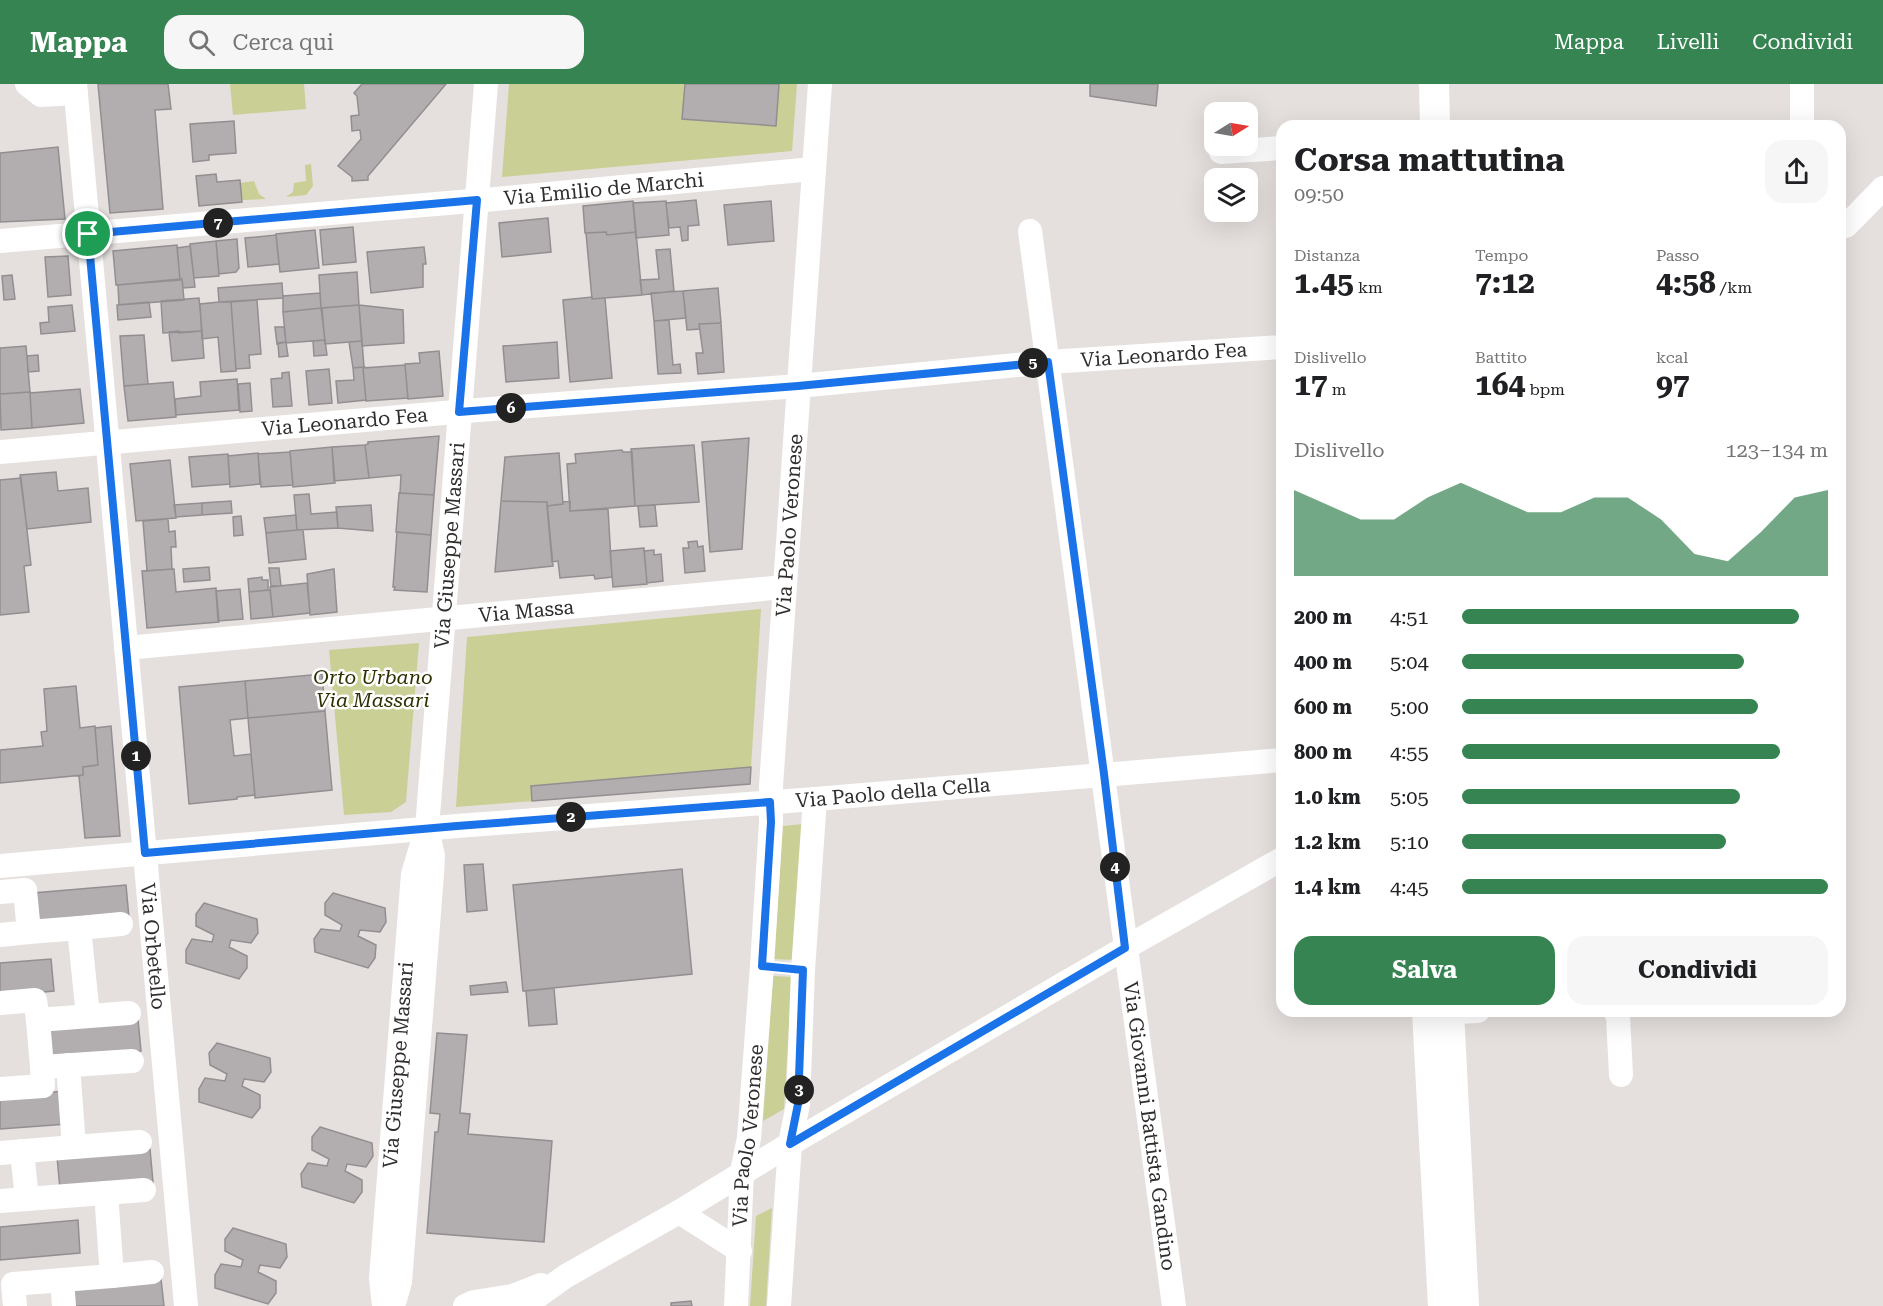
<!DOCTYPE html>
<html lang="it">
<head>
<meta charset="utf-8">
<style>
  :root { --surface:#fff; --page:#f6f6f6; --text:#202124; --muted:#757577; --accent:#378453 }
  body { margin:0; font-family:"Roboto Serif",serif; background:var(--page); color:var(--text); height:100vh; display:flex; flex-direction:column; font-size:22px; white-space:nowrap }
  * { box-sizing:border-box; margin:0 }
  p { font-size:20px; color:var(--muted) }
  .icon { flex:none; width:33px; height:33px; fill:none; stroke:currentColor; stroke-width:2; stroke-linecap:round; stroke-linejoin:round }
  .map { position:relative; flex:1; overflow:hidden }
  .details { position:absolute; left:1276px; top:36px; width:570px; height:897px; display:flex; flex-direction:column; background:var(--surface); border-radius:18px; box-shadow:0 6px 24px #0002 }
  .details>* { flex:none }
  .needle { width:39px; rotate:79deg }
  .controls { position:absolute; left:1204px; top:18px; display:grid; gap:12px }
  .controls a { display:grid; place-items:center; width:54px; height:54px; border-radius:12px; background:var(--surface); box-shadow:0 6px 24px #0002; font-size:30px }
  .pin { position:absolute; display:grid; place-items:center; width:51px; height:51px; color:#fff; margin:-26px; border:3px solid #fff; border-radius:50%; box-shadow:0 2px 6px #0007 }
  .km { position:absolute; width:30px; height:30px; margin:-15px; border-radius:50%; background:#222; color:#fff; font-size:16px; line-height:30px; text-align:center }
  .round { display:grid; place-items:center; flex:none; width:63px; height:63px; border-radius:18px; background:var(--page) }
  .headline { display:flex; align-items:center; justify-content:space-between; height:102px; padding:0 18px }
  h1 { font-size:33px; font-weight:700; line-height:45px }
  .stats { display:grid; grid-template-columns:repeat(3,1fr); gap:9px; height:102px; padding:6px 18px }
  .stats div { display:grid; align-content:center }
  .stats b { font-size:30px; font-weight:700 }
  .stats small { font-size:16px; font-weight:400 }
  .stats p { font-size:16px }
  .chart { height:168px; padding:12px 18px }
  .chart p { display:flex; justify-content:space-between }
  .chart svg { width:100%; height:108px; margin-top:6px; fill:var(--accent); opacity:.7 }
  .button { display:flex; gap:12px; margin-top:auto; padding:12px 18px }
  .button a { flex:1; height:69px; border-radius:18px; background:var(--accent); color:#fff; font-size:24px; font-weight:700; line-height:69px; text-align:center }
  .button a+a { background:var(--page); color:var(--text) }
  ul { padding:0 18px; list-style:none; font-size:20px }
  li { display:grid; grid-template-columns:96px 72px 1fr; align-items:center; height:45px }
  li i { height:15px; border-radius:8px; background:var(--accent) }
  header { display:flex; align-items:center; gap:36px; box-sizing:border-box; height:84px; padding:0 30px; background:var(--accent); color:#fff }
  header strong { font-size:28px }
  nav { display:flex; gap:33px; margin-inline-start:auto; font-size:21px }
  .search { width:420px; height:54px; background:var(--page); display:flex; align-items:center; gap:15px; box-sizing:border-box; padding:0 21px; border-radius:18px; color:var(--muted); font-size:22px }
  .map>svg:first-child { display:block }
</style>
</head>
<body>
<header>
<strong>Mappa</strong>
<div class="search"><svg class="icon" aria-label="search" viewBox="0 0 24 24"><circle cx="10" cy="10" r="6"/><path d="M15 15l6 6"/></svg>Cerca qui</div>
<nav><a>Mappa</a><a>Livelli</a><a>Condividi</a></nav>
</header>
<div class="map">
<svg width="1883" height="1222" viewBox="0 0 1883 1222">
  <rect width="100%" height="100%" fill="#e5e0dd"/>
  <path fill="#cacf95" d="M230,0H304L306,25L233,31Z
    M509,0H797L792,67L502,93Z
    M311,80L313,102L306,111L286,113L293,108L294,99L306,97L305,81Z
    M254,97L259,110L266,115L242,116L240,99Z
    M761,525L750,700L456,723L467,553Z
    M419,559L406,718L391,728L344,731L329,566Z
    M803,740L794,876L774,875L783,742Z
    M773,892L792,893L784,1025L763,1037Z
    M772,1124L766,1222H750L756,1132Z"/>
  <path fill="#b2adaf" stroke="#938e91" stroke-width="1.5" d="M98,0H168L171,25L155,26L163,125L110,129Z
    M362,0H446L368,92V96L352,97V93L338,82L361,55L360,46L352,47L351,32L359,31L357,12L354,9Z
    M685,0H779L776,42L682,35Z
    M1090,0H1158L1156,22L1090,12Z
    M234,37L236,69L209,71V76L193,78L190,40Z
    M58,63L65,135L0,138V69Z
    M216,90L217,98L240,96L242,118L199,122L196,92Z
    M696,116L699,141L688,142V156L682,157L680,143L669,144L666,119Z
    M633,117L636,148L607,151L606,148L585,149L583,122Z
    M666,117L669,151L636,154L633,119Z
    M771,117L774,157L728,161L724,121Z
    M548,134L551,168L502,173L499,139Z
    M353,143L356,178L323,181L320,146Z
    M315,146L319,184L280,188L276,150Z
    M606,148L607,151L636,148L642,211L592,215L586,149Z
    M276,151L279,180L248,183L245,154Z
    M237,155L239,184L236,188L219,190L216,157Z
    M216,157L219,192L194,194L190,160Z
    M177,161L180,196L116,201L113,167Z
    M190,162L195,203L183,204L182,195H180L177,164Z
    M424,163L426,180H423V203L371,209L367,168Z
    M670,165L674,207L642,211L640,196L659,195L656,166Z
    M68,172L71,211L48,213L45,173Z
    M357,188L359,221L321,224L319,191Z
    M12,191L15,215L4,216L2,192Z
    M180,195H182L184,216L119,221L118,201Z
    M282,199L283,214L219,218L218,204Z
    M718,204L721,239L699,240L700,245L687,246L683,207Z
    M683,207L686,234L654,237L651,209Z
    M320,209L321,224L283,228V212Z
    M592,213V215L605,214L612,294L570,298L563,216Z
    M199,214L202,247L163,249L161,217Z
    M257,216L261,270L249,271L250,284L236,285L231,218Z
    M149,218L151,233L118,236L117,221Z
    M219,218H231L236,287L221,288L218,253L202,255L200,220Z
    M72,221L75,247L41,250L40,239L49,238L48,223Z
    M359,221L362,257L325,260L322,224Z
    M359,221L403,226L404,259L362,262Z
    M321,224L325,256L286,259L283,228Z
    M669,236L673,281L680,280L681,289L658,290L654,237Z
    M721,239L724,288L698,290L696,269H703L699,240Z
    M275,243H284L286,258L277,260Z
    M179,247V249L202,247L204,274L172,277L169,248Z
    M144,251L148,300L124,302L120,252Z
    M325,256L327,271L314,272L313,257Z
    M362,257L364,283L353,284L349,258Z
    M286,258L288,272L279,273L278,259Z
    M557,258L559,294L506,298L503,262Z
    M26,262L30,308L0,310V264Z
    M439,267L443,312L408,315L405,280L420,279L419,269Z
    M38,271L39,287L28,288L27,272Z
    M405,281L408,314L366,317L363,284Z
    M364,283L363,284L366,316L338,319L336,297L354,296L353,284Z
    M329,285L332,319L309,321L306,287Z
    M289,288L292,322L273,323L271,295L282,294V289Z
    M237,295L239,326L176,331L175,315L201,312L200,298Z
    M173,298L176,333L128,337L124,302Z
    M250,299L252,327L240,328L238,300Z
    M80,305L84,339L32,344L30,309Z
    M30,308L32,344L1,346L0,310Z
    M439,352L434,411L400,409L401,391L369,394L365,361L368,360V358Z
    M749,354L742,465L710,468L702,358Z
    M365,361L369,394L334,397L332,363Z
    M694,361L699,418L635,422L631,365Z
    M332,363L335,399L293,403L290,367Z
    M622,366L623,368H632L635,422L570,427L567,380L576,379L575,370Z
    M290,368L293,401L261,403L258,370Z
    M258,369L260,400L230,403L228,372Z
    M559,369L563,420L547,422V418L501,417L505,373Z
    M228,370L230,400L192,403L189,373Z
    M170,376L176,434L136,437L130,380Z
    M56,388L58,407L88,404L91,438L27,445L20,391Z
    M21,394L31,481L24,482L29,528L0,531V396Z
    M399,409L434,411L431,451L396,448Z
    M309,410L311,430L337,428L338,444L297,446L294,411Z
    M231,417L232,429L202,431V419Z
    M501,417L547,418L553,482L495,488Z
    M570,417V427L608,425L612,493L595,495L594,491L560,494L558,477L552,478L547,422L563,420V418Z
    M202,419V431L176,433L174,421Z
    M371,421L373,447L338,444L336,423Z
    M655,421L657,442L640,443L638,422Z
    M296,431L297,446L266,449L264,434Z
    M241,432L243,451L234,452L233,433Z
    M168,435L169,448L175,447L176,463H171L172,485L147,487L143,437Z
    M297,446H303L306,475L269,479L266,449Z
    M397,448L431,451L427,508L394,506L395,503H393Z
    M697,457L698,463L703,462L705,487L685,489L683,464H689L688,458Z
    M644,464L647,500L613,503L610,467Z
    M654,466V471L661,470L663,497L647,499L644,467Z
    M209,483L210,496L184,498L183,485Z
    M269,484H279L281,502H271Z
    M174,485L176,508L216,504L219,538L147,544L142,487Z
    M334,485L337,528L310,531L307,490Z
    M262,493V496H268V506L249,508L248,495Z
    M307,499L310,529L273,533L270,503Z
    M240,505L243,535L218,537L216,507Z
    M270,506L273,533L251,535L249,508Z
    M322,590L325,627L248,634L245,597Z
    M245,597L248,634L230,636L234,672L251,670L255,711L237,713V715L189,720L179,603Z
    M76,602L80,644L95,642L98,681L83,683V691L0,699V666L43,662L41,648L47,647L44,605Z
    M325,627L332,706L255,714L248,634Z
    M111,642L120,752L85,754L79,692L83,691V683L98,681L95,644Z
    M751,683L750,700L532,717L531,702Z
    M483,780L487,826L467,828L464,781Z
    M682,785L692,890L523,907L513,801Z
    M126,801L129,834L36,842L33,809Z
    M333,809L385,824L386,838L380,848L360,846L358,852L376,861L375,874L368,884L315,868L314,855L321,845L340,847L342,841L325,831V819Z
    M204,819L257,835L258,849L251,859L231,856L229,863L247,872V884L239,895L186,879V866L192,855L212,858L214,851L196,842V830Z
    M51,875L54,907L0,912V879Z
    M506,898L508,908L471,911L470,902Z
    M554,904L557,940L529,942L526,907Z
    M138,935L141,967L48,975L45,942Z
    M437,949L467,951L460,1029L470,1030L468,1050L552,1057L544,1158L427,1149L435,1048H438L440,1030L430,1029Z
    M217,959L270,974L271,988L264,998L244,995L242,1002L260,1011V1024L252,1034L199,1018V1005L205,994L225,997L227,990L210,981L209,969Z
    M64,1007L67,1040L0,1045V1013Z
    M320,1043L372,1059L373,1072L366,1083L347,1080L345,1087L362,1096V1108L354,1119L302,1103L301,1090L308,1079L327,1082L329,1075L312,1066V1053Z
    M150,1065L153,1098L60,1105L57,1073Z
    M78,1136L80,1169L0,1176V1143Z
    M233,1144L286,1160L287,1173L280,1184L260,1181L258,1188L276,1197V1209L268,1220L215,1204V1191L221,1180L241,1183L243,1176L225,1167V1155Z
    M161,1195L164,1222H71L69,1203Z
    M691,1217L692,1222H671V1219Z"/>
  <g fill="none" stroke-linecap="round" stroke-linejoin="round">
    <g stroke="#fff" stroke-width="24">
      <path d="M27,0L41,11L76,9"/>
      <path id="s1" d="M75,0L186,1222"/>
      <path d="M1802,0V42"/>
      <path d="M1221,68L1282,64"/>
      <path d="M1840,143L1846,142L1883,104"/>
      <path id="s2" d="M1030,147L1174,1222"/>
      <path id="s3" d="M0,157L495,115L813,85"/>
      <path id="s4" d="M0,368L478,326L798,302L1048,278L1282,263"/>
      <path id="s5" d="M126,564L784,503"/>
      <path id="s6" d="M0,782L457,742L815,715L1282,676"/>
      <path d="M0,808L25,806L29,848L0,851"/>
      <path d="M29,848L79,844"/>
      <path d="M0,919L35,916L38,936L129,929"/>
      <path d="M1615,927L1618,932L1621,991"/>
      <path d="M1433,929L1478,927"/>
      <path d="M88,932L79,844L121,840"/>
      <path d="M38,936L42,983"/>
      <path d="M68,981L74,1063L140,1058"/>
      <path d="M0,1005L43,1002L42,983L132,977"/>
      <path d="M22,1067L27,1115"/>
      <path d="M0,1069L74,1063"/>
      <path d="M106,1109L112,1192L152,1188"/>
      <path d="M0,1117L144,1106"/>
      <path d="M679,1128L740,1167"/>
      <path d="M62,1196L64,1222"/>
      <path d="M15,1222L13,1200L112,1192"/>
      <path id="s7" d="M384,1222L381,1194L413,790L427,744L486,0"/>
      <path d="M393,1222L400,1198L432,790L433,772L428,749"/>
      <path d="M465,1222L474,1218L513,1212L541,1201"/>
      <path d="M524,1222L566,1192L679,1128L790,1060L1125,864L1282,775"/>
      <path id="s8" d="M736,1222L742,1088L749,1054L762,882L771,738V702L820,0"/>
      <path d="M779,1222L790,1060L798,1020L803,886L815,715"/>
    </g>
    <path stroke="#fff" stroke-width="30" d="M1434,0L1435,42
      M1427,927L1443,1222
      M1449,927L1464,1222"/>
  </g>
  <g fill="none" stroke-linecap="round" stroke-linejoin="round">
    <defs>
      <path id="route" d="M477,116L459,328L798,302L1048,278L1104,690L1125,864L790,1060L798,1020L803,886L762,882L771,738L770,718L457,742L145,769L88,150Z"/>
    </defs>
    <use href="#route" stroke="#fff" stroke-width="12"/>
    <use href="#route" stroke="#1a73e8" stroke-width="8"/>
  </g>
  <g text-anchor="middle" stroke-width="5" stroke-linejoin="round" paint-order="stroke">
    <g font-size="20" fill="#302e2d" stroke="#fff">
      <text dy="7" stroke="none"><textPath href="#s3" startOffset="606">Via Emilio de Marchi</textPath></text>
      <text dy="7" stroke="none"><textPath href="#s4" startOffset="1168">Via Leonardo Fea</textPath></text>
      <text dy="7" stroke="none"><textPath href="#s4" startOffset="346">Via Leonardo Fea</textPath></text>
      <text dy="7" stroke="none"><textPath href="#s8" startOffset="783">Via Paolo Veronese</textPath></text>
      <text dy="7" stroke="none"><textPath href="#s7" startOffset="765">Via Giuseppe Massari</textPath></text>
      <text dy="7" stroke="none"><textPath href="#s5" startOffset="402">Via Massa</textPath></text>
      <text dy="7" stroke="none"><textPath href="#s6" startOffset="896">Via Paolo della Cella</textPath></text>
      <text dy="7" stroke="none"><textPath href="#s1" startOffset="866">Via Orbetello</textPath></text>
      <text dy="7" stroke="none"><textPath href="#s7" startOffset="242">Via Giuseppe Massari</textPath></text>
      <text dy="7" stroke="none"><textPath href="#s2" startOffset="903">Via Giovanni Battista Gandino</textPath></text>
      <text dy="7" stroke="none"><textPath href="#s8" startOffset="171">Via Paolo Veronese</textPath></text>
    </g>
    <g font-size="20" font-style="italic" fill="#2e3000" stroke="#fff">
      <text x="373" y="600">Orto Urbano<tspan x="373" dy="23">Via Massari</tspan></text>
    </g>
  </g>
</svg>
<div class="controls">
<a><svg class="needle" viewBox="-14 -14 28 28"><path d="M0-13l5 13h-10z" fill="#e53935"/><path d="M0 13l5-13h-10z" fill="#757577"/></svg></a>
<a><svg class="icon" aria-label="layers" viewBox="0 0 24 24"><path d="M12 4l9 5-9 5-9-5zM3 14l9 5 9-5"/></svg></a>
</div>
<div class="pin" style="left:88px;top:150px;background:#1e9e55"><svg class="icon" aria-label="arrive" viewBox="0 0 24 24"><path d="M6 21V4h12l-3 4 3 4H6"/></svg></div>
<b class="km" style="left:136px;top:672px">1</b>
<b class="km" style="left:571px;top:733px">2</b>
<b class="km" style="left:799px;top:1006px">3</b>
<b class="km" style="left:1115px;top:783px">4</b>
<b class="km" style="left:1033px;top:279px">5</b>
<b class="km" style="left:511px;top:324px">6</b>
<b class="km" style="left:218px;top:139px">7</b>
<section class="details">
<div class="headline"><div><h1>Corsa mattutina</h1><p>09:50</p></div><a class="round"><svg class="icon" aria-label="share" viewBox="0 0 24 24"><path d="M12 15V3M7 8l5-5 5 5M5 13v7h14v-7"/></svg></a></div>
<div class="stats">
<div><p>Distanza</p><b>1.45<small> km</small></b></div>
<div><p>Tempo</p><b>7:12</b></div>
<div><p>Passo</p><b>4:58<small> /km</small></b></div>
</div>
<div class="stats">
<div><p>Dislivello</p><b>17<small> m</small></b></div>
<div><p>Battito</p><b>164<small> bpm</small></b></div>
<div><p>kcal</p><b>97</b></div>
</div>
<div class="chart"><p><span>Dislivello</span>123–134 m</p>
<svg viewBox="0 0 160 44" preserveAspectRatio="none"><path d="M0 44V9L10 15L20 21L30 21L40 12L50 6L60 12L70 18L80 18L90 12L100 12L110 21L120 35L130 38L140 26L150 12L160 9V44z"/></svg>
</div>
<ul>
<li><b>200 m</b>4:51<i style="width:92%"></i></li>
<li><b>400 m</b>5:04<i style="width:77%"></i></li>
<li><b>600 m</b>5:00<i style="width:81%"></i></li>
<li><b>800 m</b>4:55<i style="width:87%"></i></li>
<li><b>1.0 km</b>5:05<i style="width:76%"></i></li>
<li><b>1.2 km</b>5:10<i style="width:72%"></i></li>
<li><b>1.4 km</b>4:45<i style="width:100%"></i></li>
</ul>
<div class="button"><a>Salva</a><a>Condividi</a></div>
</section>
</div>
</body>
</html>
